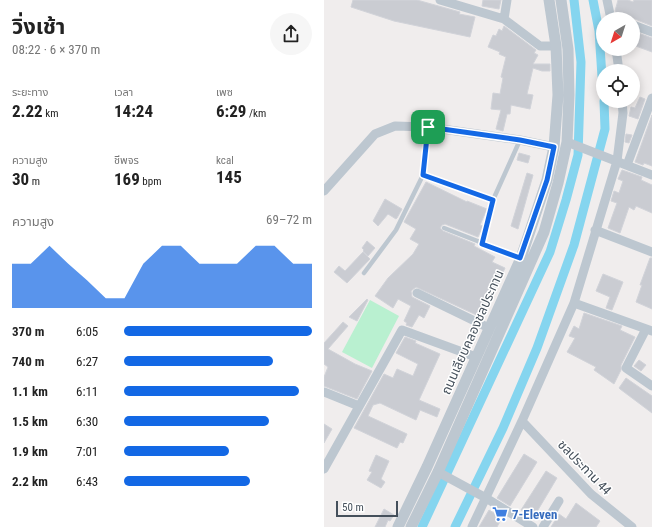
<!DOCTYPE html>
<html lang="th">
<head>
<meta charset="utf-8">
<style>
  :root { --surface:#fff; --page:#f6f6f6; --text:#222; --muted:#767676; --accent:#1368e5 }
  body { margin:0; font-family:"Roboto Condensed","Noto Sans Thai",sans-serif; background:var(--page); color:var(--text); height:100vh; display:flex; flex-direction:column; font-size:15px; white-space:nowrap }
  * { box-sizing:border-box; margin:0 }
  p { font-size:13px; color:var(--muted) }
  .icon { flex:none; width:22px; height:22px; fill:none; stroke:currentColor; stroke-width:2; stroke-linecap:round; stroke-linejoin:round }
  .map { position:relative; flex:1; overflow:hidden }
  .details { display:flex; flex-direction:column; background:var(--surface); width:324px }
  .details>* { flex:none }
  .needle { width:26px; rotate:219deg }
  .fabs { position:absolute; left:272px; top:12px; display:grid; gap:8px }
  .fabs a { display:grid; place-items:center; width:44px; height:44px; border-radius:50%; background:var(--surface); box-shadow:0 2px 10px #0003; font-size:20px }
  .scale { position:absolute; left:12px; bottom:10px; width:62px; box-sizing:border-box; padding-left:4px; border:2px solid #45505b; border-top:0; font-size:11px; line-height:14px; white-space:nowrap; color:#45505b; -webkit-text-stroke:3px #fff; paint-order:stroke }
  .pin { position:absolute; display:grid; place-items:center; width:34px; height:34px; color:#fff; margin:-17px; border-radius:8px; box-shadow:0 2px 6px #0006 }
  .round { display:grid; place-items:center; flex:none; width:42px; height:42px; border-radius:21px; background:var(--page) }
  .summary { display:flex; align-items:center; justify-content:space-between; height:68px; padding:0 12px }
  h1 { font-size:22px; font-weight:700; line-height:30px }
  .metrics { display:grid; grid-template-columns:repeat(3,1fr); gap:6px; height:68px; padding:4px 12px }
  .metrics div { display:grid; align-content:center }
  .metrics b { font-size:17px; font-weight:700 }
  .metrics small { font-size:11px; font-weight:400 }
  .metrics p { font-size:11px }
  .chart { height:112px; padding:8px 12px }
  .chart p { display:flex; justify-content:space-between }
  .chart svg { width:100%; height:72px; margin-top:4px; fill:var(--accent); opacity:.7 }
  ul { padding:0 12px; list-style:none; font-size:13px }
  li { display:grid; grid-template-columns:64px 48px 1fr; align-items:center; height:30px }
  li i { height:10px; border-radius:5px; background:var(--accent) }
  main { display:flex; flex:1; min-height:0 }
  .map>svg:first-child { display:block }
</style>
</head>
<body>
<main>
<section class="details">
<div class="summary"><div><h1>วิ่งเช้า</h1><p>08:22 · 6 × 370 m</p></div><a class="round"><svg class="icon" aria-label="share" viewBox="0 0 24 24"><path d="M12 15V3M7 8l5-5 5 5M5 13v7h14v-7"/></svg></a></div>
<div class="metrics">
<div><p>ระยะทาง</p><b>2.22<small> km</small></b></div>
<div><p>เวลา</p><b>14:24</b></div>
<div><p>เพซ</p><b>6:29<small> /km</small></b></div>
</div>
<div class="metrics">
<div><p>ความสูง</p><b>30<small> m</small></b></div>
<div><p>ชีพจร</p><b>169<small> bpm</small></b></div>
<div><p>kcal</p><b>145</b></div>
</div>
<div class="chart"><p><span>ความสูง</span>69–72 m</p>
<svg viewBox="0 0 160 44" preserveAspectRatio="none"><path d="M0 44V17L10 17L20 6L30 17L40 27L50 38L60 38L70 17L80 6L90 6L100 17L110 17L120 17L130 6L140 6L150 17L160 17V44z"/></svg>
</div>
<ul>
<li><b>370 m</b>6:05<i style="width:100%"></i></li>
<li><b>740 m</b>6:27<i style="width:79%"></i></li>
<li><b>1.1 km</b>6:11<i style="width:93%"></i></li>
<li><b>1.5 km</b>6:30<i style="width:77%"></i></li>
<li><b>1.9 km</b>7:01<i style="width:56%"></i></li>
<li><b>2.2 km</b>6:43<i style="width:67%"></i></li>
</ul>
</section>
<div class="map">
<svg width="328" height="527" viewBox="0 0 328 527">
  <rect width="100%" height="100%" fill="#f0eded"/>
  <path fill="#b9f0d0" d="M46,300L75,316L48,368L18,352Z"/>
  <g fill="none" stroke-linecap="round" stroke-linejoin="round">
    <path stroke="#85d5ef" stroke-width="9" d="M269,0L275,31L279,92
      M98,527L226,252L242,200L254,155L257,62L250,0
      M131,527L179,428L213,348L250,245L281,129L280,101"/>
  </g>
  <path fill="#caccd2" stroke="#d1d3d9" d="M29,0H93L136,12L135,14L151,17L146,37L70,21L27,7Z
    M159,0H177L175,9L158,6Z
    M294,0H304L309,2L310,0H328V26L311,19H297L299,15L292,13L291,11Z
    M180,26L212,50L210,53L214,55L209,64H226V71H218L209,68L203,94L209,95L206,109L187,105L186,114H183L179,131L172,129L177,110L167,109L169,93L176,94L179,78L177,77L182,57L175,54L176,52L164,47L169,35L172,36L175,29L178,31Z
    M309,31L328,38V52L309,45Z
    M316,97L321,99L314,119L305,116L307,107L311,108Z
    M328,115V166L320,163L319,165L311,162Z
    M302,134L308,135L305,143L301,142Z
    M195,153L206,156L204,163L193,160Z
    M298,170L318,177L317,180L328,185V213L312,206L310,210L305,207L296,233L284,228L293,203L287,201L290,191L295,193L299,181L294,179Z
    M203,173L209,175L194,229L187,226Z
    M102,182L143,202V201L163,209L156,225L159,226L154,237L121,224L118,225L116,228L119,231L151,244L150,246L171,257L168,262L181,268L159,318L92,287L87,291L88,297L106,306L100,318L95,315L88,327L82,325L83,323L80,321L87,306L74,299L69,308L51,296L64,278L89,254L95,244L86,239L92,229L80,222Z
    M61,199L78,209L73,218L72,219L64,214L54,226L49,221Z
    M43,241L51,248L44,256L39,251L40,250L38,248Z
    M39,252L46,259L23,283L10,272L15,266L21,271Z
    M326,258H328V309L312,302L318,285H316Z
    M279,274L299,282L288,310L282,308L286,297L272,291Z
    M43,299L44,300L33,321L25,317Z
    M260,313L298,326L296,330L311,337L297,365V370L290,384L270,370L272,367L243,352L251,338L245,336L250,326L255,329Z
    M19,322L24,326L4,349L31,364L48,371L33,399L0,386V377L4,367L0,364V343Z
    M81,337L92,341L91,343L116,354L95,400L116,409L113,417L96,410L92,420L56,403L49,405L44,416L83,434L79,443L76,442L73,448L30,428L60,374L69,378L73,369L89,376L94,364L72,353Z
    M315,360L322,365L317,371L310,366Z
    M302,378L328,396V413L296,389L295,388Z
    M0,424L8,429L0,443Z
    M200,454L213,462L186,506L173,498Z
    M52,455L65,461L57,479L61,482L57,488L43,480L48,472L45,471Z
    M222,471L233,478L211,515L207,513L206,515L197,510Z
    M252,503L276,521L272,527H227L235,514L242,519Z
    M60,509L70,515L66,521L64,520L61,527H51Z
    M165,510L178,518L173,527H155Z"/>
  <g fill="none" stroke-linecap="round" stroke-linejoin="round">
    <path stroke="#bdc7d0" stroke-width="4.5" d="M99,175L169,200
      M120,228L197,258
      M158,244L169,200L196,140
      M40,273L72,230L99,175L104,127"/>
    <path stroke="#bdc7d0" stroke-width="9" d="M116,0L180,19L216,46H232
      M283,0L287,19
      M180,19L183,0
      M309,25L328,32
      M292,49L295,71
      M243,142L328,175
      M303,165L328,98
      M0,191L51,134L71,126L104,127L196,140L230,147
      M271,230L328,252
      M93,293L165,328
      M250,303L328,331
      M322,329L302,368L328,386
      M0,392L35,406
      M198,421L267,494L308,527
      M0,469L78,330L152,357
      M114,472L162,498L209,527
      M148,527L198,421L250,303L293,161L299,113L298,101
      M219,527L235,501"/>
    <path stroke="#bdc7d0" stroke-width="11" d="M74,527L103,467L197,258L223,180L230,147L234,95L232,46L225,0
      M87,527L114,472L220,232L234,183L243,142L245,95L244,49L237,0"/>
  </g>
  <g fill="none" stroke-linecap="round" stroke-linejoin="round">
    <defs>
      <path id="route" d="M104,127L196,140L230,147L223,180L196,258L158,244L169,200L99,175Z"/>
    </defs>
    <use href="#route" stroke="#fff" stroke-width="8"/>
    <use href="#route" stroke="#1368e5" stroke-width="5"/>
  </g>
  <defs>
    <symbol id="supermarket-bare" viewBox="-9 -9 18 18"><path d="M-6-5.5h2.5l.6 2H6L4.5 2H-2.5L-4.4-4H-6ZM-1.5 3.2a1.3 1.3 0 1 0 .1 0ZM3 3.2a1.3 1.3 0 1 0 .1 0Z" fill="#3f7fe0" stroke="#fff" stroke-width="2.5" paint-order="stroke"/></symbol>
  </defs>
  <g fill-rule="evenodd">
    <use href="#supermarket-bare" x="165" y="503" width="22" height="22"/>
  </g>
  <g text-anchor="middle" stroke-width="3" stroke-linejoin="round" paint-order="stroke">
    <g font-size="13" fill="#45505b" stroke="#fff">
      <text transform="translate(148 332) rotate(-66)" y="5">ถนนเลียบคลองชลประทาน</text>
      <text transform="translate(261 467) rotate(46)" y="5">ชลประทาน 44</text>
    </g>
    <g font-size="13" font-weight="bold" fill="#366cbe" stroke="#fff" text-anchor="start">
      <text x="188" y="519">7-Eleven</text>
    </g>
  </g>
</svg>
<div class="fabs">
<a><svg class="needle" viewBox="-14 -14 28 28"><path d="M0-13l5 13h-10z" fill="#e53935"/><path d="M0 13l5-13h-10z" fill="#767676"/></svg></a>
<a><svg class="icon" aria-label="locate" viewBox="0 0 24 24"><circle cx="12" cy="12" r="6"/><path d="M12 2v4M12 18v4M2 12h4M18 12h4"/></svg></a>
</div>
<div class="scale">50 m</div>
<div class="pin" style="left:104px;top:127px;background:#1e9e55"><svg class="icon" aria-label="arrive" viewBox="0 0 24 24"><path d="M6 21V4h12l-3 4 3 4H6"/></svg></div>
</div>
</main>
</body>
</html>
